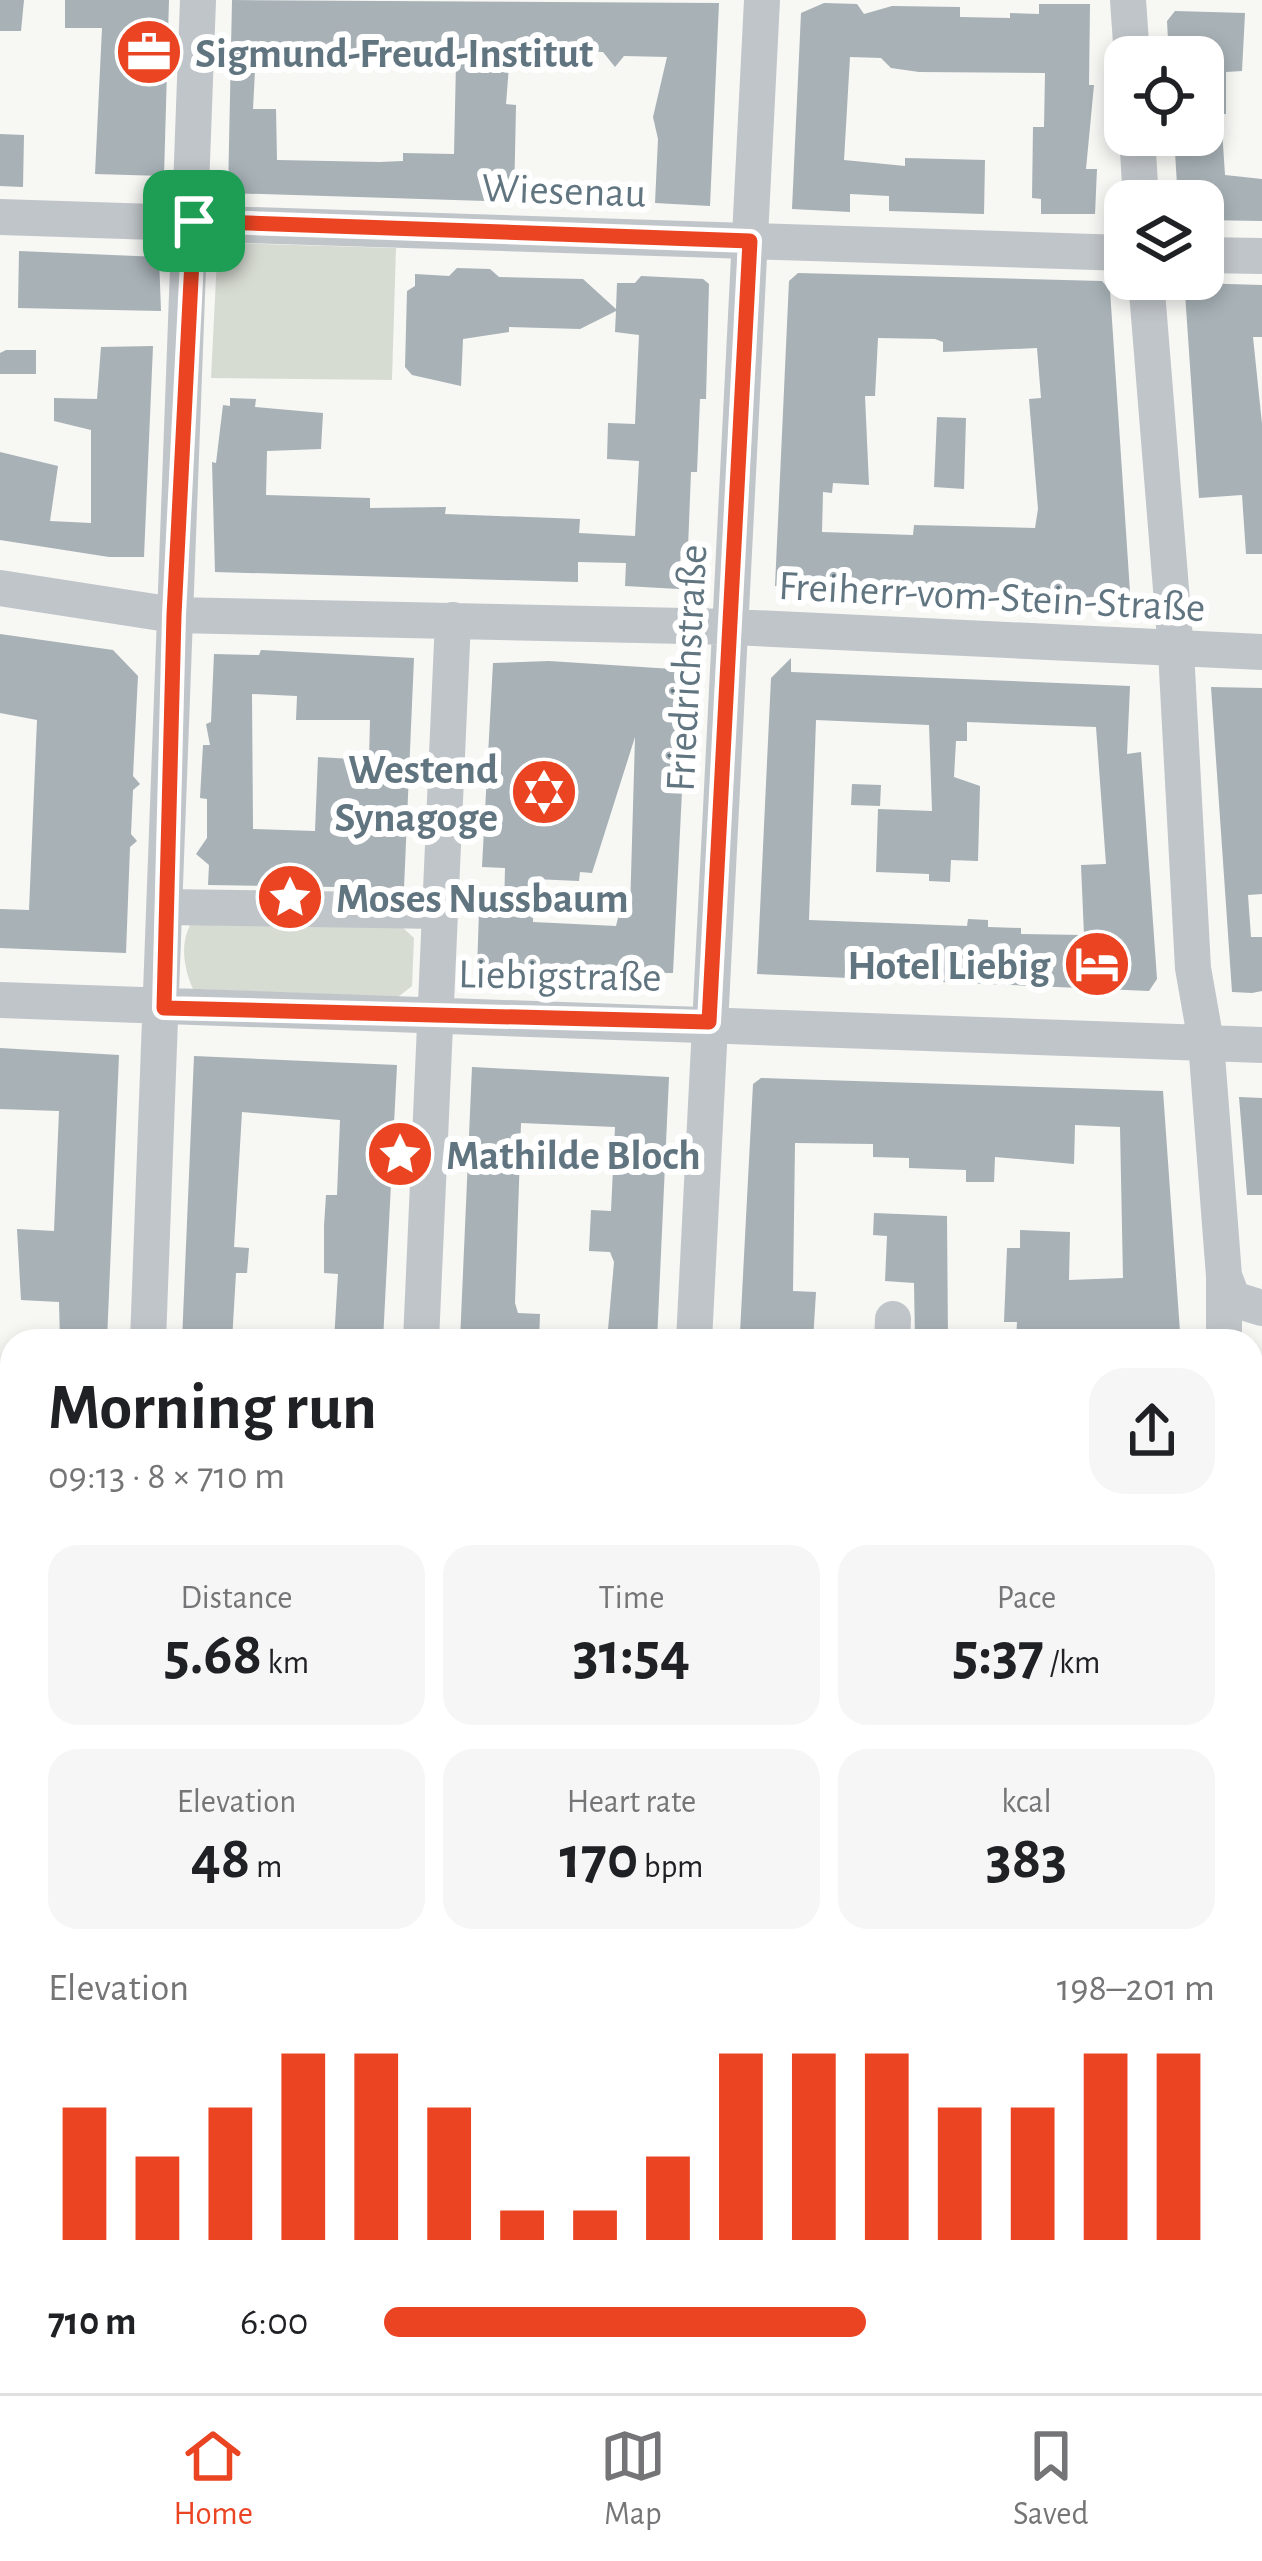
<!DOCTYPE html>
<html lang="en">
<head>
<meta charset="utf-8">
<style>
  :root { --surface:#fff; --page:#f6f6f6; --text:#202124; --muted:#757577; --line:#e0e0e0; --accent:#ea4422 }
  body { margin:0; font-family:"Alegreya Sans",sans-serif; background:var(--page); color:var(--text); height:100vh; display:flex; flex-direction:column; font-size:45px; white-space:nowrap }
  * { box-sizing:border-box; margin:0 }
  p { font-size:39px; color:var(--muted) }
  .icon { flex:none; width:66px; height:66px; fill:none; stroke:currentColor; stroke-width:2; stroke-linecap:round; stroke-linejoin:round }
  .map { position:relative; flex:1; overflow:hidden }
  .side { position:absolute; left:0px; top:1329px; width:1263px; height:1065px; display:flex; flex-direction:column; background:var(--surface); border-radius:36px 36px 0 0; box-shadow:0 6px 18px #0003 }
  .side>* { flex:none }
  .controls { position:absolute; left:1104px; top:36px; display:grid; gap:24px }
  .controls a { display:grid; place-items:center; width:120px; height:120px; border-radius:24px; background:var(--surface); box-shadow:0 6px 18px #0003; font-size:60px }
  .pin { position:absolute; display:grid; place-items:center; width:102px; height:102px; color:#fff; margin:-51px; border-radius:24px; box-shadow:0 6px 18px #0006 }
  .round { display:grid; place-items:center; flex:none; width:126px; height:126px; border-radius:36px; background:var(--page) }
  .overview { display:flex; align-items:center; justify-content:space-between; height:204px; padding:0 48px }
  h1 { font-size:66px; font-weight:700; line-height:90px }
  .metrics { display:grid; grid-template-columns:repeat(3,1fr); gap:18px; height:204px; padding:12px 48px }
  .metrics div { display:grid; align-content:center; border-radius:30px; background:var(--page); text-align:center }
  .metrics b { font-size:60px; font-weight:700 }
  .metrics small { font-size:33px; font-weight:400 }
  .metrics p { font-size:33px }
  .chart { height:336px; padding:24px 48px }
  .chart p { display:flex; justify-content:space-between }
  .chart svg { width:100%; height:216px; margin-top:12px; stroke:var(--accent); stroke-width:6 }
  ul { padding:0 48px; list-style:none; font-size:39px }
  li { display:grid; grid-template-columns:192px 144px 1fr; align-items:center; height:90px }
  li i { height:30px; border-radius:15px; background:var(--accent) }
  .tab-bar { display:flex; justify-content:space-around; align-items:center; height:168px; border-top:3px solid var(--line); background:var(--surface); font-size:33px; color:var(--muted) }
  .tab-bar a { display:grid; justify-items:center; gap:6px }
  .tab-bar .active { color:var(--accent) }
  .map>svg:first-child { display:block }
</style>
</head>
<body>
<div class="map">
<svg width="1262" height="2393" viewBox="0 0 1262 2393">
  <rect width="100%" height="100%" fill="#f7f7f4"/>
  <path fill="#d7dcd3" d="M232,243L396,248L392,380L211,378L217,258Z
    M194,919L400,925L414,938L412,986L398,997L193,989C183,966 179,940 194,919Z
    M0,1869H12L10,1960H0Z"/>
  <path fill="#a7b1b6" fill-rule="evenodd" d="M0,0H24L21,31H0Z
    M65,0H169L164,176L95,174L102,28H65Z
    M232,0L719,3L710,206L655,203L658,139L653,117L667,57L624,56L615,67L603,52L569,51V65L549,54L520,53L519,66H509L506,104L516,105L514,202L228,193ZM327,50L384,51V56L456,63L454,154L403,153V161L379,162L277,160L276,109H253L255,70L289,71V57H326Z
    M824,3L857,4L864,14L892,6L960,7V17L1010,18V13L1039,14V4H1090L1089,85H1094L1086,169H1097L1095,214H1041V199L1032,198L1033,127H1044L1045,73L919,72L891,68L881,58L850,57L844,160L905,166V158L985,160L984,214L889,211V196L850,194V212L792,209L801,13Z
    M1175,11L1245,13L1242,71L1226,72V114H1221L1225,175L1262,179V221L1203,220V201H1178L1175,152L1203,148V57H1169L1167,21Z
    M0,134L24,135L23,187L0,186Z
    M19,251L159,257L161,311L18,308Z
    M457,268L490,269L499,277L583,279L616,309L617,283H635L641,276L703,279L709,284L706,399H700L697,472H691L688,548H681L679,589L625,586L626,563L578,562V582L215,572L212,462L216,463L223,405L230,406V398L256,399L255,407L323,413L321,449L267,451L266,495L370,498V508L446,507L445,514L580,519L579,533L635,536L639,461L607,459L608,423L635,424L639,335L615,332L616,311L580,329L509,327V332L463,339L461,386L412,375L405,367L407,291L415,286V274L449,276Z
    M798,273L1102,281L1110,290L1130,592L1123,600L775,586L789,281ZM878,338L935,339L943,342V352L1037,348L1041,398L1029,399L1038,509L1035,528L914,525L913,535L822,532L823,492L832,493L833,483L869,485L865,396H875Z
    M1195,283L1262,285V337H1253L1262,424V554H1246L1242,495L1199,498L1185,293Z
    M153,346L144,557H109L0,540V452L58,466L50,521L91,523V430L54,421V398L97,399L101,347Z
    M6,350H36V374H0V353Z
    M937,417L966,418L964,489L934,487Z
    M0,634L113,650L138,676L133,776L140,784L133,790L131,834L137,841L130,847L126,953L0,948V909L29,910L37,720L0,713Z
    M261,650L414,658L404,888L208,885L209,865L196,854L207,838V799L200,798L203,745H210L206,724L211,722L214,654L259,655ZM252,694L297,696L296,720H370L369,760L318,757L315,831L253,829Z
    M791,658V672L1130,686L1127,754L1141,752L1157,979L1149,991L757,974L771,678ZM816,720L929,725L932,811L878,809L876,872L929,874V881L950,882L951,860L978,861L980,786L954,777L956,741H967V722L1096,727L1106,864L1081,865L1084,935L1021,934V928L988,927V920L968,919L967,926L809,920Z
    M549,661L688,670L673,973L477,971L479,911H504L505,868L482,867L493,663ZM635,737L630,911L620,910L616,926L533,922L534,879L579,881L580,872L592,873Z
    M1211,687L1262,688V894L1248,895L1251,937H1262V991L1252,993L1232,992Z
    M852,784L881,785L880,806L851,805Z
    M0,1048L119,1055L107,1341H60L59,1302L21,1300L17,1229L54,1231L59,1111L0,1109Z
    M194,1056L397,1065L383,1341H334L338,1274L324,1273V1226L326,1195H337L340,1120L242,1112L234,1247L249,1248L247,1273H236L232,1341H182Z
    M472,1067L669,1077L657,1341H607L614,1262L610,1252L589,1251L591,1210L611,1211L615,1127L521,1123L515,1303L518,1313L540,1314L539,1341H460Z
    M761,1078L1163,1091L1180,1332H1120V1341L1016,1340L1017,1322H1004L1007,1248H1020V1230L1070,1232L1069,1280L1123,1278L1120,1127L1075,1125L1074,1164L995,1157L994,1182H966V1170L909,1168V1158L873,1157V1144L795,1143L793,1291L816,1292L813,1341H749V1333H740L753,1084Z
    M1239,1097L1262,1098V1195H1247Z
    M874,1213L947,1216L948,1341H915L914,1283L885,1281L887,1236L873,1235Z"/>
  <g fill="none" stroke-linecap="round" stroke-linejoin="round">
    <defs>
      <path id="major" d="M0,2333L12,2334
        M583,2382L733,2393"/>
    </defs>
    <use href="#major" stroke="#b3b9bd" stroke-width="51"/>
    <path stroke="#b8bcbf" stroke-width="4.5" stroke-dasharray="6 6" stroke-linecap="butt" d="M1251,2198H1262
      M0,2290L12,2291
      M1251,2327L1262,2328
      M158,2382L252,2393
      M401,2382L414,2393
      M1098,2382L1183,2389"/>
    <path stroke="#c0c5c9" stroke-width="36" d="M1128,0L1132,57
      M1137,135L1141,201
      M0,217L1125,253
      M1203,255L1262,256
      M1146,279L1176,651L1193,968L1206,1042L1224,1276V1341
      M0,588L174,615L733,627L1262,652
      M167,907L441,911
      M0,1000L1262,1045
      M1224,1276L1233,1299L1262,1308
      M148,1341L198,0
      M421,1341L453,620
      M694,1341L762,0
      M892,1341L893,1319
      M0,1537L12,1538
      M0,1783L12,1784
      M1251,1824H1262
      M0,2061L12,2062
      M1251,2115H1262
      M286,2382L291,2393
      M361,2393L371,2382
      M875,2393L876,2382
      M1214,2393L1215,2382"/>
    <use href="#major" stroke="#fff" stroke-width="45"/>
  </g>
  <g fill="none" stroke-linecap="round" stroke-linejoin="round">
    <defs>
      <path id="route" d="M194,221L750,241L709,1022L164,1008L174,615Z"/>
    </defs>
    <use href="#route" stroke="#fff" stroke-width="24"/>
    <use href="#route" stroke="#ea4422" stroke-width="15"/>
  </g>
  <defs>
    <symbol id="office-disc" viewBox="-11 -11 22 22"><circle r="9.5" fill="#ea4422" stroke="#fff"/><path d="M-6-3h4V-5.5h4V-3h4V5H-6ZM-1-4.5V-3h2v-1.5ZM-6 0V1H6V0Z" fill="#fff"/></symbol>
    <symbol id="synagogue-disc" viewBox="-11 -11 22 22"><circle r="9.5" fill="#ea4422" stroke="#fff"/><path d="M0-6.5L5.6 3.2H-5.6ZM0 6.5L5.6-3.2H-5.6Z" fill="#fff"/></symbol>
    <symbol id="sight-disc" viewBox="-11 -11 22 22"><circle r="9.5" fill="#ea4422" stroke="#fff"/><path d="M0-6L1.8-2.2L6-1.7L2.9 1.2L3.7 5.4L0 3.3L-3.7 5.4L-2.9 1.2L-6-1.7L-1.8-2.2Z" fill="#fff"/></symbol>
    <symbol id="hotel-disc" viewBox="-11 -11 22 22"><circle r="9.5" fill="#ea4422" stroke="#fff"/><path d="M-6-4.5h1.5V1H6V5H4.5V3h-9V5H-6ZM-4 0a1.8 1.8 0 1 1 3.6 0ZM.5 0V-2.5h3Q6-2.5 6 0Z" fill="#fff"/></symbol>
  </defs>
  <g fill-rule="evenodd">
    <use href="#office-disc" x="111" y="14" width="76" height="76"/>
    <use href="#synagogue-disc" x="506" y="754" width="76" height="76"/>
    <use href="#sight-disc" x="252" y="859" width="76" height="76"/>
    <use href="#hotel-disc" x="1059" y="926" width="76" height="76"/>
    <use href="#sight-disc" x="362" y="1116" width="76" height="76"/>
  </g>
  <g text-anchor="middle" stroke-width="12" stroke-linejoin="round" paint-order="stroke">
    <g font-size="42" font-weight="bold" fill="#617580" stroke="#fff" text-anchor="start">
      <text x="195" y="67">Sigmund-Freud-Institut</text>
      <text x="498" y="783" text-anchor="end">Westend<tspan x="498" dy="48">Synagoge</tspan></text>
      <text x="336" y="912">Moses Nussbaum</text>
      <text x="1050" y="979" text-anchor="end">Hotel Liebig</text>
      <text x="446" y="1169">Mathilde Bloch</text>
    </g>
    <g font-size="42" fill="#617580" stroke="#fff">
      <text transform="translate(564 189) rotate(2)" y="15">Wiesenau</text>
      <text transform="translate(992 595) rotate(3)" y="15">Freiherr-vom-Stein-Straße</text>
      <text transform="translate(685 668) rotate(-87)" y="15">Friedrichstraße</text>
      <text transform="translate(560 974) rotate(1)" y="15">Liebigstraße</text>
    </g>
  </g>
</svg>
<div class="controls">
<a><svg class="icon" aria-label="locate" viewBox="0 0 24 24"><circle cx="12" cy="12" r="6"/><path d="M12 2v4M12 18v4M2 12h4M18 12h4"/></svg></a>
<a><svg class="icon" aria-label="layers" viewBox="0 0 24 24"><path d="M12 4l9 5-9 5-9-5zM3 14l9 5 9-5"/></svg></a>
</div>
<div class="pin" style="left:194px;top:221px;background:#1e9e55"><svg class="icon" aria-label="arrive" viewBox="0 0 24 24"><path d="M6 21V4h12l-3 4 3 4H6"/></svg></div>
<section class="side">
<div class="overview"><div><h1>Morning run</h1><p>09:13 · 8 × 710 m</p></div><a class="round"><svg class="icon" aria-label="share" viewBox="0 0 24 24"><path d="M12 15V3M7 8l5-5 5 5M5 13v7h14v-7"/></svg></a></div>
<div class="metrics">
<div><p>Distance</p><b>5.68<small> km</small></b></div>
<div><p>Time</p><b>31:54</b></div>
<div><p>Pace</p><b>5:37<small> /km</small></b></div>
</div>
<div class="metrics">
<div><p>Elevation</p><b>48<small> m</small></b></div>
<div><p>Heart rate</p><b>170<small> bpm</small></b></div>
<div><p>kcal</p><b>383</b></div>
</div>
<div class="chart"><p><span>Elevation</span>198–201 m</p>
<svg viewBox="0 0 160 44" preserveAspectRatio="none"><path d="M5 44V17M15 44V27M25 44V17M35 44V6M45 44V6M55 44V17M65 44V38M75 44V38M85 44V27M95 44V6M105 44V6M115 44V6M125 44V17M135 44V17M145 44V6M155 44V6"/></svg>
</div>
<ul>
<li><b>710 m</b>6:00<i style="width:58%"></i></li>
</ul>
</section>
</div>
<nav class="tab-bar">
<a class="active"><svg class="icon" aria-label="home" viewBox="0 0 24 24"><path d="M3 11l9-7 9 7M6 9v11h12V9"/></svg>Home</a>
<a><svg class="icon" aria-label="map" viewBox="0 0 24 24"><path d="M3 6l6-2 6 2 6-2v14l-6 2-6-2-6 2zM9 4v14M15 6v14"/></svg>Map</a>
<a><svg class="icon" aria-label="saved" viewBox="0 0 24 24"><path d="M7 4h10v16l-5-4-5 4z"/></svg>Saved</a>
</nav>
</body>
</html>
